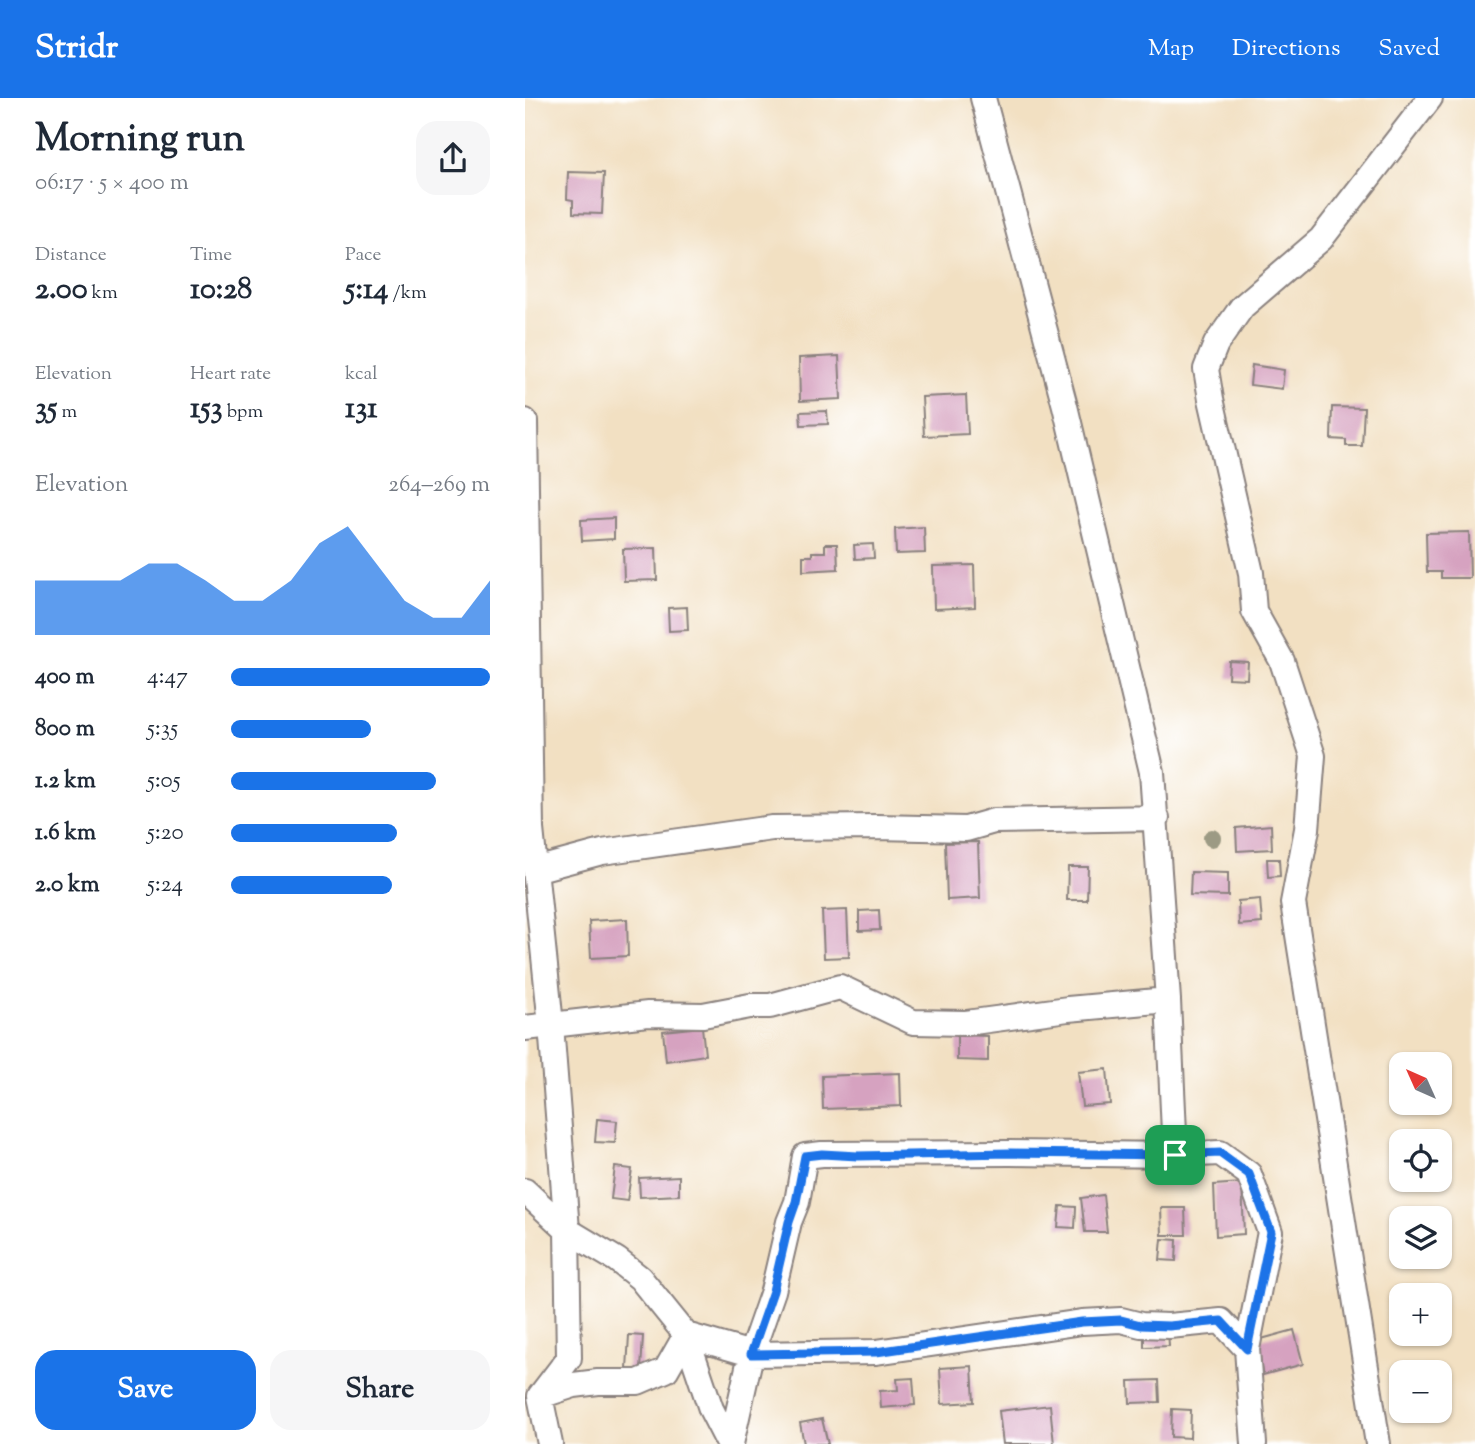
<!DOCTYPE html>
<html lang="en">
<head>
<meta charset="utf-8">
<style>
  :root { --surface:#fff; --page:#f6f6f7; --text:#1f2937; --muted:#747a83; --accent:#1a73e8 }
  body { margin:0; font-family:"Sorts Mill Goudy",serif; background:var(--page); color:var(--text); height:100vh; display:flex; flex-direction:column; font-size:26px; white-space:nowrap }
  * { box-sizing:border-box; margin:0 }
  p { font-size:23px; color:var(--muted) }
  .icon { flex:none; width:38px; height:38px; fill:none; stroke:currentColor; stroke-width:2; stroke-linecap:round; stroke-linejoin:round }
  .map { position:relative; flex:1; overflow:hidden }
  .details { display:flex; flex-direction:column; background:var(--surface); width:525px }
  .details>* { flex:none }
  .needle { width:46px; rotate:315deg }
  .tools { position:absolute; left:864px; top:954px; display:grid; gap:14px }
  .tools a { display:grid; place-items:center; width:63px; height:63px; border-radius:14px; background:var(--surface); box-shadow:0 2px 5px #0004; font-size:35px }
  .pin { position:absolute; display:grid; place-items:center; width:60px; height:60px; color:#fff; margin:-30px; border-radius:14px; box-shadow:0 4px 10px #0006 }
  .round { display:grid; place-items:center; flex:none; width:74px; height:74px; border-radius:21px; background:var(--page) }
  .overview { display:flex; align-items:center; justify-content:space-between; height:119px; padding:0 35px }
  h1 { font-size:38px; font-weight:800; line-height:52px }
  .metrics { display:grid; grid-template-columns:repeat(3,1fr); gap:10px; height:119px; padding:7px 35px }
  .metrics div { display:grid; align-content:center }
  .metrics b { font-size:30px; font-weight:800 }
  .metrics small { font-size:19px; font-weight:400 }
  .metrics p { font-size:19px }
  .chart { height:196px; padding:14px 35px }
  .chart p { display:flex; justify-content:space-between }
  .chart svg { width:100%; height:126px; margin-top:7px; fill:var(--accent); opacity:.7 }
  .primary-button { display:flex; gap:14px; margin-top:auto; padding:14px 35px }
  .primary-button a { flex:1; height:80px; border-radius:21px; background:var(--accent); color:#fff; font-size:28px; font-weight:800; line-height:80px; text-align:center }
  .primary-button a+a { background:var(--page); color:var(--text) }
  ul { padding:0 35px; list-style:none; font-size:23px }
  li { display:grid; grid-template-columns:112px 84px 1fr; align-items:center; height:52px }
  li i { height:18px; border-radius:9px; background:var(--accent) }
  header { display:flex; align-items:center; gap:42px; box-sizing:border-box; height:98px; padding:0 35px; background:var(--accent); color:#fff }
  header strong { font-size:33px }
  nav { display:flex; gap:38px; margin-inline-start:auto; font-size:24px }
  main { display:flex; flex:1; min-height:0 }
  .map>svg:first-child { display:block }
</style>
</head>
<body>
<header>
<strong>Stridr</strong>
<nav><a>Map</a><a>Directions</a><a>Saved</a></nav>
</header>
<main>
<section class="details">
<div class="overview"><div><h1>Morning run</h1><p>06:17 · 5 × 400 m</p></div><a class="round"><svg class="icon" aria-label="share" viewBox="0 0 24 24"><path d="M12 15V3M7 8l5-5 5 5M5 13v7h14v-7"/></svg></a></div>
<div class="metrics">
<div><p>Distance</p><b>2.00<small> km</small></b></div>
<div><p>Time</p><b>10:28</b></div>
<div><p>Pace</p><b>5:14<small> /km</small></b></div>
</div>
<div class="metrics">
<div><p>Elevation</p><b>35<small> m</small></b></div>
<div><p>Heart rate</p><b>153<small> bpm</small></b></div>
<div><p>kcal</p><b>131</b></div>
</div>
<div class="chart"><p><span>Elevation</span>264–269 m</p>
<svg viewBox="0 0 160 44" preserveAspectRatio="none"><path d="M0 44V25L10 25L20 25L30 25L40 19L50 19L60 25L70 32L80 32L90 25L100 12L110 6L120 19L130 32L140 38L150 38L160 25V44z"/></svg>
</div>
<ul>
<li><b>400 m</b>4:47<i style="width:100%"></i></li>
<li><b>800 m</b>5:35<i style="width:54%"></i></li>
<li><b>1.2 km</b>5:05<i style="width:79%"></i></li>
<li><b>1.6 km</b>5:20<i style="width:64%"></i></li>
<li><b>2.0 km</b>5:24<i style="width:62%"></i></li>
</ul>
<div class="primary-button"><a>Save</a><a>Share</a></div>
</section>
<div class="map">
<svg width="950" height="1346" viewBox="0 0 950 1346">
  <rect width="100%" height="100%" fill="#fff"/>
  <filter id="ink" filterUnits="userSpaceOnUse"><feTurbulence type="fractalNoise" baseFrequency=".0143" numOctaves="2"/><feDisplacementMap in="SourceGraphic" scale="14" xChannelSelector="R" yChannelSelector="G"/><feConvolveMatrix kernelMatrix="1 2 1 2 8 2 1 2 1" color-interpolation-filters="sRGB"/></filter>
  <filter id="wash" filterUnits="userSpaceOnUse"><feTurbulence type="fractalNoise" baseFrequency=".00686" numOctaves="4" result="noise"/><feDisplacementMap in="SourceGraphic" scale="28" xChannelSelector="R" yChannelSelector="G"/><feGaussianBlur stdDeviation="1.57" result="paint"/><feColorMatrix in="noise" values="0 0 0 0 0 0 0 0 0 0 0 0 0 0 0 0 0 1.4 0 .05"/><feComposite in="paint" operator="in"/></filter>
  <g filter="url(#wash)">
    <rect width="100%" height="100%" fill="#f2e0c2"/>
    <g id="blocks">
      <path fill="#d6a2c0" d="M43,74L79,75L77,116L48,115V102L42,101Z
        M314,258L316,301L275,303L274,260Z
        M727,267L759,272L757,291L725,287Z
        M441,297L443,336L399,338L397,299Z
        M807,309L839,310L837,348H821V342L806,341Z
        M302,313L303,326L276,327L275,314Z
        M89,420V441L57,443L56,422Z
        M399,429L400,455L371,456L370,431Z
        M944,434L945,480H916V474H902L901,435Z
        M300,446H312L313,471L278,473V458H287V454H300Z
        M348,446L349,460L330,461L329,447Z
        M131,450L132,482L99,483L98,451Z
        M449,467L450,509L409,511L408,468Z
        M162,509L163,532L144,533L143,510Z
        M704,563L723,564L722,581L703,580Z
        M746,727L747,751L712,753L711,730Z
        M453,744L455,800L422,802L420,745Z
        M742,761H754L755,778L743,779Z
        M543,769H563L562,802H542Z
        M666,774L703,775V798L665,797Z
        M735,801L737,825L714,827L713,803Z
        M322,812L324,859L299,860L297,813Z
        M354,812L355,832L334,833V813Z
        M102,821L103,858L66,860L64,823Z
        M177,929L180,957L141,963L138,933Z
        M432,937L463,938V963L432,962Z
        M582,971L585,1006L557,1008L553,974Z
        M375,975L376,1008L298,1011L297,978Z
        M72,1021L92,1023L90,1045L70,1044Z
        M90,1069L107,1071L102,1103L86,1101Z
        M154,1078V1097L115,1099L114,1080Z
        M717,1085L719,1136L691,1138L689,1087Z
        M578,1097L582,1134H560L556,1100Z
        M535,1108L551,1109L550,1130L533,1129Z
        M636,1110H660L661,1137H637Z
        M637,1141L652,1142L651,1163L635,1162Z
        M769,1232L778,1266L738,1277L729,1243Z
        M643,1233L644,1248L619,1249V1234Z
        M104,1237L118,1238L116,1272L102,1271Z
        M447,1268L449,1304L417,1306L415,1270Z
        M388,1280L390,1307L356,1310L355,1293L373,1292L372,1281Z
        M634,1282L635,1304L605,1305L604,1283Z
        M525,1307L529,1346H478L474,1313Z
        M647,1311L666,1312L665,1340L646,1339Z
        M297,1321L303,1346H279L275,1325Z"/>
    </g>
  </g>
  <g filter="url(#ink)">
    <use href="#blocks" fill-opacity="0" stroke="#8a817e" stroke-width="2"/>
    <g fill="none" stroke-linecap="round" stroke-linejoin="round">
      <defs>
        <path id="street" d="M458,0L540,308L627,674L643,902L650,1057L695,1055L724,1076L745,1134L722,1251L729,1346
          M0,323L6,731L26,927L42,1132L44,1260L15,1298L25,1346
          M10,772L77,754L247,730L352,729L441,731L469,723L632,720
          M0,930L123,916L178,917L225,908H245L315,889L388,924L441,925L543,911L643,902
          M0,1093L42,1132L92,1162L115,1180L161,1237L186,1311L204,1346
          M15,1298L49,1287L73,1284H113L141,1272L161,1237L226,1256L351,1254L557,1224L596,1222L616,1227L644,1228L696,1223L722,1251
          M206,1346L226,1256L248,1193L264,1124L272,1104L280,1058L297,1056L485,1055L650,1057
          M853,1346L768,805L782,731L788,658L757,563L729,513L726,475L686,301L681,271L691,246L717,209L796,141L905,0"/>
      </defs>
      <use href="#street" stroke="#8a817e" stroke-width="28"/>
      <use href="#street" stroke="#fff" stroke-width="24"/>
    </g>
    <circle fill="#9c9a84" cx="687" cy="740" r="9"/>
  </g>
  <g fill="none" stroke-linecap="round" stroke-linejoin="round" filter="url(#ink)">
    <defs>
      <path id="route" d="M485,1055L650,1057L695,1055L724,1076L746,1134L722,1251L696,1223L644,1228L616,1227L596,1222L557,1224L351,1254L226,1256L248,1193L264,1124L271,1104L280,1058L297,1056L333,1058Z"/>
    </defs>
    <use href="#route" stroke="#fff" stroke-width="14"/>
    <use href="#route" stroke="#1a73e8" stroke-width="9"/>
  </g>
</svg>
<div class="tools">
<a><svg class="needle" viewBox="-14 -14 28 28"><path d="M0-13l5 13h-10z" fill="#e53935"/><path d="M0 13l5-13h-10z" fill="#747a83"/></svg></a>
<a><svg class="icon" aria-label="locate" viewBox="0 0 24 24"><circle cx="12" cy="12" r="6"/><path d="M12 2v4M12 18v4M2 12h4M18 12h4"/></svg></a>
<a><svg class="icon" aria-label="layers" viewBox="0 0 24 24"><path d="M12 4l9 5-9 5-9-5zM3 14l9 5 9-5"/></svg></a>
<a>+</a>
<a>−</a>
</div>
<div class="pin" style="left:650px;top:1057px;background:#1e9e55"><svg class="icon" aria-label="arrive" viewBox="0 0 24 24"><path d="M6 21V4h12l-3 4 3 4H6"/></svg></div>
</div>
</main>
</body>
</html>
